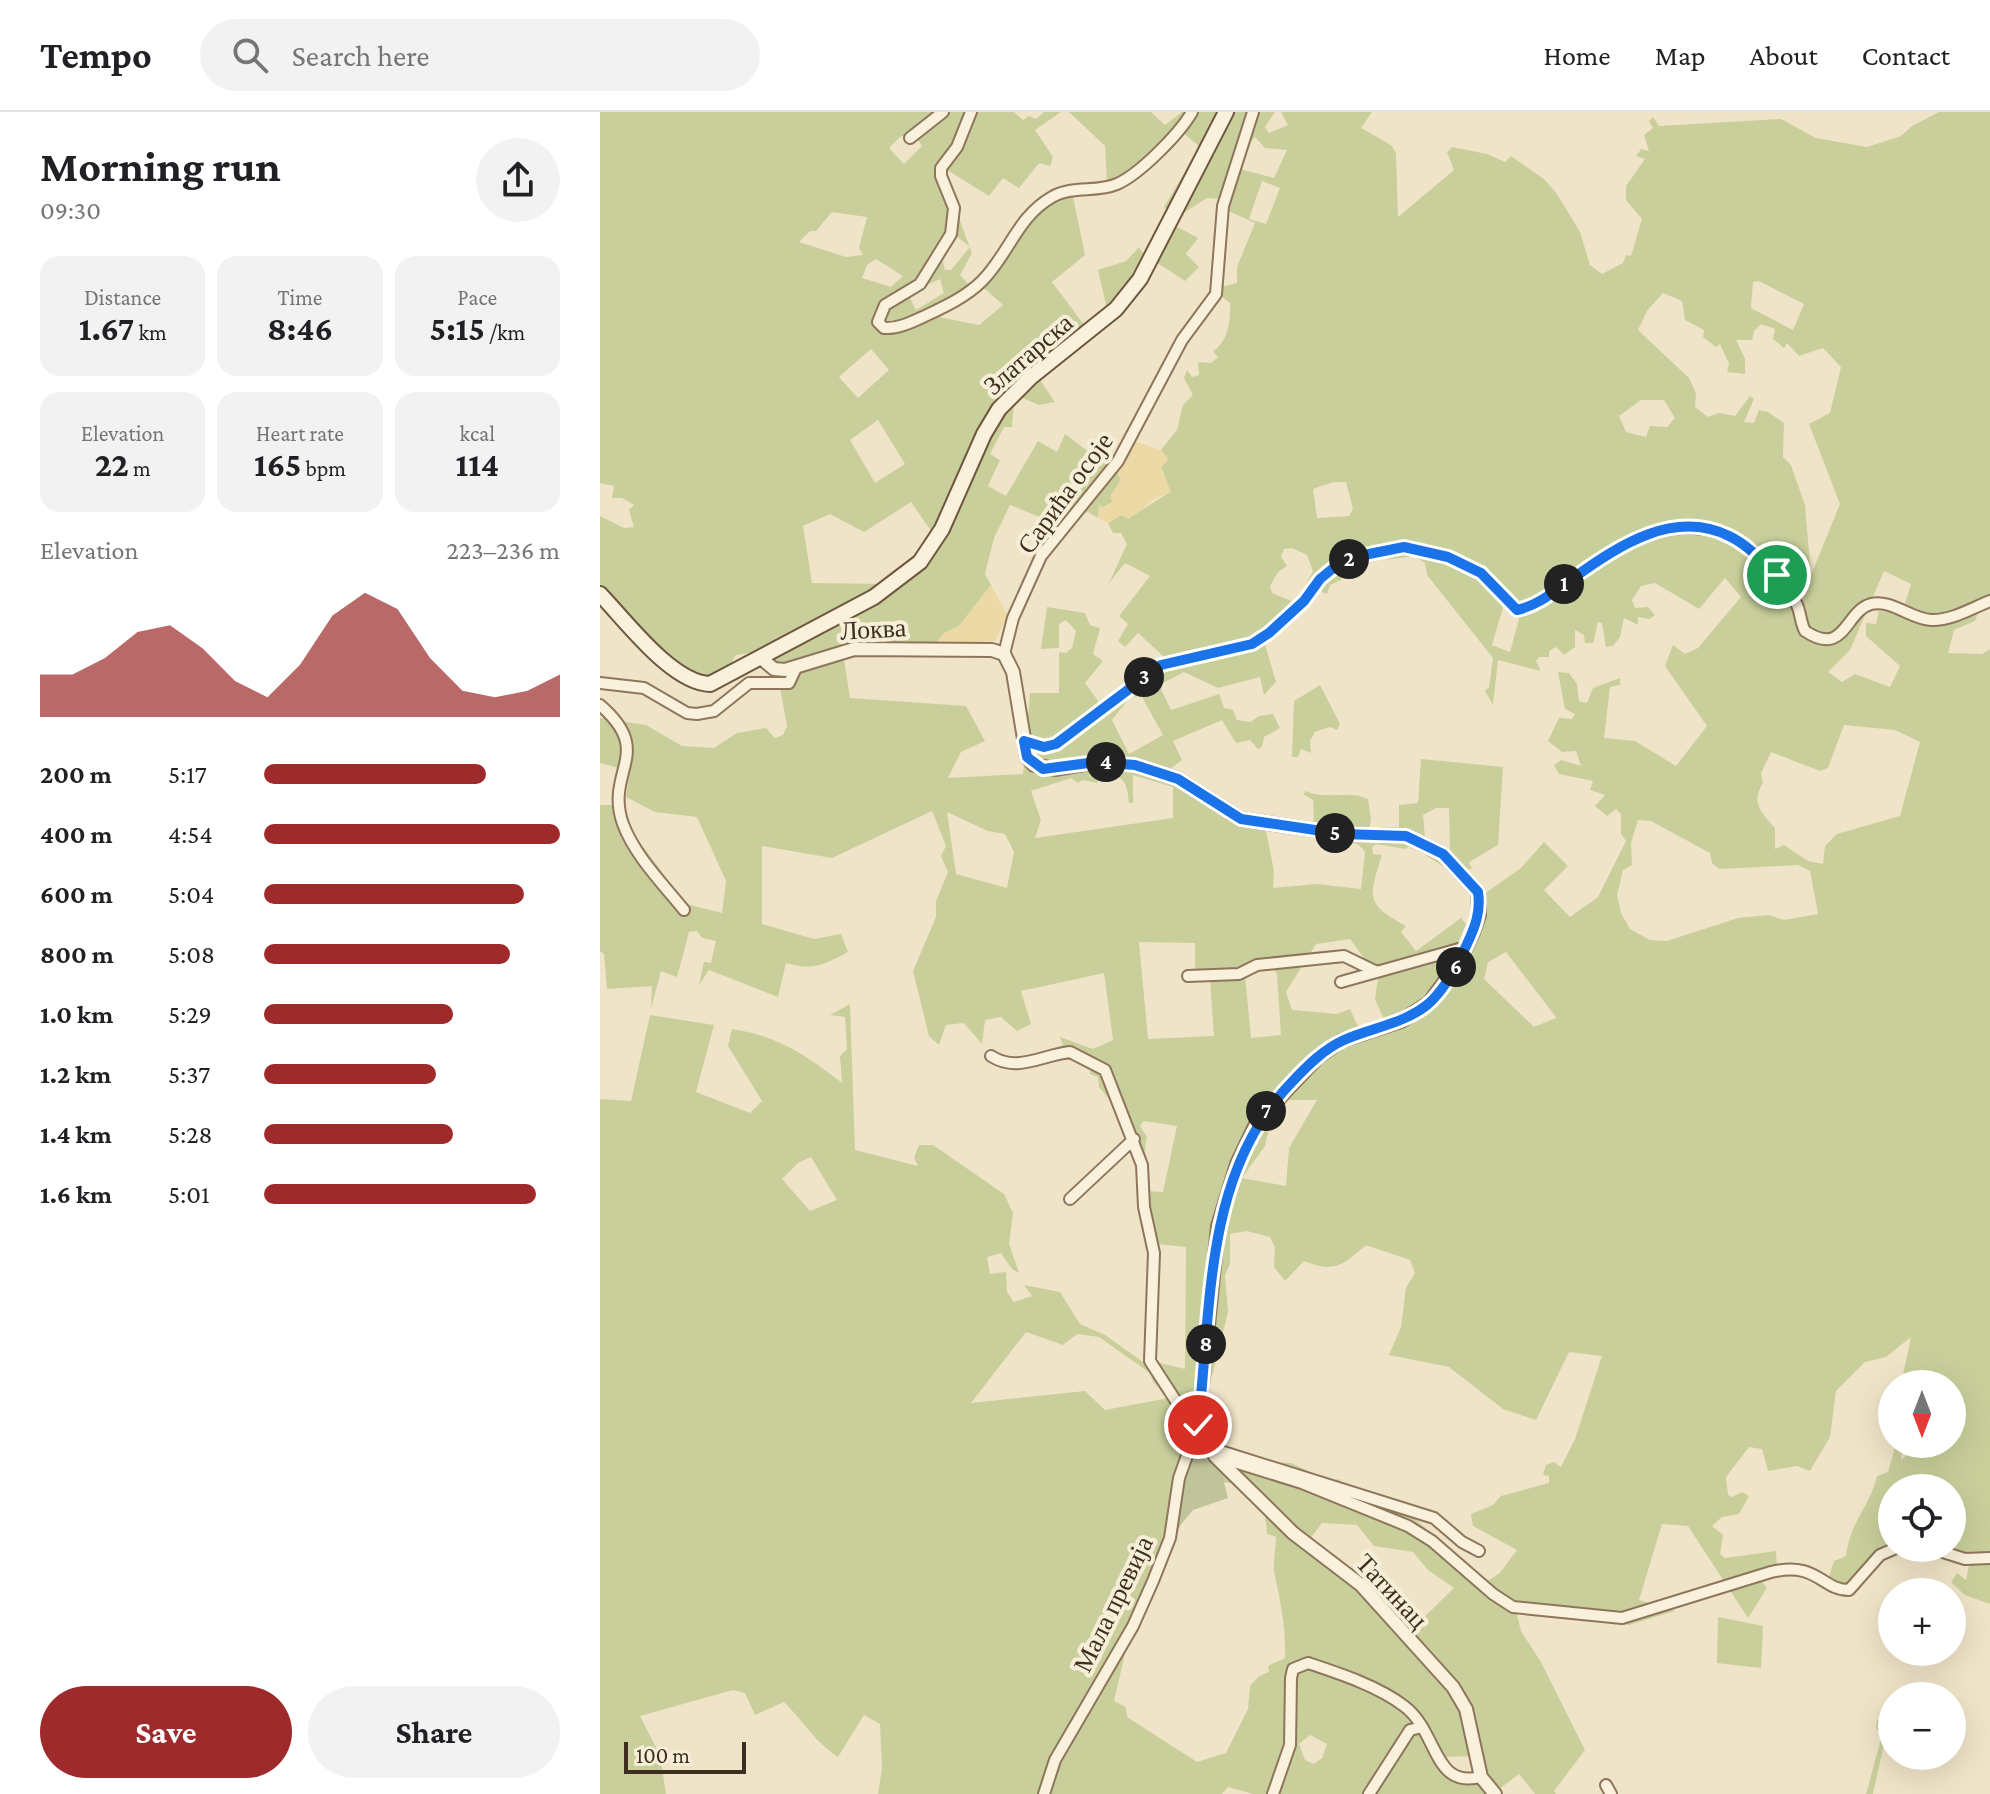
<!DOCTYPE html>
<html lang="en">
<head>
<meta charset="utf-8">
<style>
  :root { --surface:#fff; --page:#f2f2f2; --text:#202124; --muted:#757577; --line:#e0e0e0; --accent:#9e2a2b }
  body { margin:0; font-family:"Crimson Pro",serif; background:var(--page); color:var(--text); height:100vh; display:flex; flex-direction:column; font-size:30px; white-space:nowrap }
  * { box-sizing:border-box; margin:0 }
  p { font-size:26px; color:var(--muted) }
  .icon { flex:none; width:44px; height:44px; fill:none; stroke:currentColor; stroke-width:2; stroke-linecap:round; stroke-linejoin:round }
  .map { position:relative; flex:1; overflow:hidden }
  .side { display:flex; flex-direction:column; background:var(--surface); width:600px }
  .side>* { flex:none }
  .needle { width:52px; rotate:180deg }
  .buttons { position:absolute; left:1278px; top:1258px; display:grid; gap:16px }
  .buttons a { display:grid; place-items:center; width:88px; height:88px; border-radius:50%; background:var(--surface); box-shadow:0 8px 32px #0002; font-size:40px }
  .scale { position:absolute; left:24px; bottom:20px; width:122px; box-sizing:border-box; padding-left:8px; border:4px solid #3d2e20; border-top:0; font-size:22px; line-height:28px; white-space:nowrap; color:#3d2e20; -webkit-text-stroke:6px #f7eed8; paint-order:stroke }
  .pin { position:absolute; display:grid; place-items:center; width:68px; height:68px; color:#fff; margin:-34px; border:4px solid #fff; border-radius:50%; box-shadow:0 2px 8px #0007 }
  .km { position:absolute; width:40px; height:40px; margin:-20px; border-radius:50%; background:#222; color:#fff; font-size:22px; line-height:40px; text-align:center }
  .round { display:grid; place-items:center; flex:none; width:84px; height:84px; border-radius:42px; background:var(--page) }
  .head { display:flex; align-items:center; justify-content:space-between; height:136px; padding:0 40px }
  h1 { font-size:44px; font-weight:700; line-height:60px }
  .stats { display:grid; grid-template-columns:repeat(3,1fr); gap:12px; height:136px; padding:8px 40px }
  .stats div { display:grid; align-content:center; border-radius:20px; background:var(--page); text-align:center }
  .stats b { font-size:34px; font-weight:700 }
  .stats small { font-size:22px; font-weight:400 }
  .stats p { font-size:22px }
  .chart { height:224px; padding:16px 40px }
  .chart p { display:flex; justify-content:space-between }
  .chart svg { width:100%; height:144px; margin-top:8px; fill:var(--accent); opacity:.7 }
  .primary-button { display:flex; gap:16px; margin-top:auto; padding:16px 40px }
  .primary-button a { flex:1; height:92px; border-radius:48px; background:var(--accent); color:#fff; font-size:32px; font-weight:700; line-height:92px; text-align:center }
  .primary-button a+a { background:var(--page); color:var(--text) }
  ul { padding:0 40px; list-style:none; font-size:26px }
  li { display:grid; grid-template-columns:128px 96px 1fr; align-items:center; height:60px }
  li i { height:20px; border-radius:10px; background:var(--accent) }
  header { display:flex; align-items:center; gap:48px; box-sizing:border-box; height:112px; padding:0 40px; background:var(--surface); border-bottom:2px solid var(--line) }
  header strong { font-size:38px }
  nav { display:flex; gap:44px; margin-inline-start:auto; font-size:28px }
  .search { width:560px; height:72px; background:var(--page); display:flex; align-items:center; gap:20px; box-sizing:border-box; padding:0 28px; border-radius:44px; color:var(--muted); font-size:30px }
  main { display:flex; flex:1; min-height:0 }
  .map>svg:first-child { display:block }
</style>
</head>
<body>
<header>
<strong>Tempo</strong>
<div class="search"><svg class="icon" aria-label="search" viewBox="0 0 24 24"><circle cx="10" cy="10" r="6"/><path d="M15 15l6 6"/></svg>Search here</div>
<nav><a>Home</a><a>Map</a><a>About</a><a>Contact</a></nav>
</header>
<main>
<section class="side">
<div class="head"><div><h1>Morning run</h1><p>09:30</p></div><a class="round"><svg class="icon" aria-label="share" viewBox="0 0 24 24"><path d="M12 15V3M7 8l5-5 5 5M5 13v7h14v-7"/></svg></a></div>
<div class="stats">
<div><p>Distance</p><b>1.67<small> km</small></b></div>
<div><p>Time</p><b>8:46</b></div>
<div><p>Pace</p><b>5:15<small> /km</small></b></div>
</div>
<div class="stats">
<div><p>Elevation</p><b>22<small> m</small></b></div>
<div><p>Heart rate</p><b>165<small> bpm</small></b></div>
<div><p>kcal</p><b>114</b></div>
</div>
<div class="chart"><p><span>Elevation</span>223–236 m</p>
<svg viewBox="0 0 160 44" preserveAspectRatio="none"><path d="M0 44V31L10 31L20 26L30 18L40 16L50 23L60 33L70 38L80 28L90 13L100 6L110 11L120 26L130 36L140 38L150 36L160 31V44z"/></svg>
</div>
<ul>
<li><b>200 m</b>5:17<i style="width:75%"></i></li>
<li><b>400 m</b>4:54<i style="width:100%"></i></li>
<li><b>600 m</b>5:04<i style="width:88%"></i></li>
<li><b>800 m</b>5:08<i style="width:83%"></i></li>
<li><b>1.0 km</b>5:29<i style="width:64%"></i></li>
<li><b>1.2 km</b>5:37<i style="width:58%"></i></li>
<li><b>1.4 km</b>5:28<i style="width:64%"></i></li>
<li><b>1.6 km</b>5:01<i style="width:92%"></i></li>
</ul>
<div class="primary-button"><a>Save</a><a>Share</a></div>
</section>
<div class="map">
<svg width="1390" height="1682" viewBox="0 0 1390 1682">
  <rect width="100%" height="100%" fill="#f0e4c8"/>
  <path fill="#c9cf9b" fill-rule="evenodd" d="M0,0H414L423,8L429,4L436,7L444,0H461L435,18L453,45L450,54L439,51L419,76L403,66L389,84L349,59L343,64L372,141L360,163L374,178L451,82L507,70L505,34L469,0H551L565,13L582,0H621L571,101L564,95L600,35L582,20L533,65L473,85L485,143L452,170L485,214L413,272L387,304L334,423L311,390L264,420L230,402L203,414L212,471L285,472L156,540L136,543C107,598 69,545 42,519C29,506 7,490 0,473C0,459 0,421 0,404L24,416L34,415L29,398L34,393L22,386H12L14,374L0,371ZM313,20L322,34L304,52L289,36L300,25ZM232,100L267,105L259,136L263,143L246,145L199,130L210,119H216ZM354,122L370,135L351,158H345L341,142ZM276,147L303,164L291,175L262,166L267,153ZM340,167L344,181L316,198L308,182ZM385,177L403,193L379,213L339,205L369,187L374,178ZM271,237L289,258L258,286L239,265ZM278,308L305,352L275,371L250,328Z
    M634,0H647L621,87L607,86L579,104Z
    M653,0H675L665,15L669,21L688,13L681,0H772L761,16L791,33L796,41L798,105L854,58L847,40L852,35L887,42L905,50L911,44L944,67L957,82L980,120L990,153L1002,162L1023,151L1026,143L1031,144L1042,107L1026,88V74L1045,47L1036,44L1041,37L1049,39L1044,23L1053,16L1049,9L1053,5L1059,14L1181,7L1216,26L1267,35L1301,24L1312,14L1339,0H1390V482L1384,485L1375,509L1354,518L1348,541L1382,542L1390,537V1442L1367,1443L1336,1436H1352V1376H1292V1429L1252,1479L1238,1478L1229,1465L1234,1449L1246,1444C1251,1406 1270,1396 1277,1364L1288,1360L1296,1332H1303L1301,1348L1319,1332H1352V1272H1305L1303,1263L1311,1225L1286,1245L1265,1250L1236,1279L1230,1325L1210,1359L1197,1354L1168,1359L1162,1337L1149,1335L1126,1365L1128,1383L1132,1385L1142,1380L1149,1384L1139,1402L1122,1405L1112,1414L1123,1423L1120,1442L1125,1446L1176,1439L1177,1456L1160,1467L1167,1476L1148,1506L1088,1414L1062,1412L1039,1488L1075,1499L1029,1513L916,1499L921,1519L941,1550L985,1638L954,1679L956,1682H935L919,1662L898,1678L900,1682H653L628,1675L622,1682H448L459,1650L523,1539C484,1587 459,1623 439,1682H278L282,1656L280,1612L264,1603L238,1645C217,1632 202,1608 184,1590L155,1603L145,1581L133,1578L40,1604L60,1643L66,1682H0V987L31,989L50,903L114,913L96,980L150,1001L162,989L128,934L132,917C179,924 205,943 242,971L240,944L247,937L245,905L230,903L250,892L255,1038L318,1054L314,1046L319,1033H333L404,1082L413,1101L409,1132L419,1161L412,1157L401,1141L387,1145L390,1162L406,1160L407,1180L414,1190L432,1184L424,1173L460,1180L480,1212L505,1223L550,1255L549,1141L537,1080L539,1024L499,975L498,965L490,962L491,952L464,946L449,950L444,940L463,933L460,925L493,937L513,928L504,861L421,879L431,912L417,919L401,905L385,908L382,932L364,911L346,913L339,933L329,924L313,859L336,805V789L348,760L341,744L346,734L332,699L232,746L162,734V812L214,827L241,822L248,840C224,853 212,859 186,851L178,885L109,858L99,873L104,850L111,851L116,829L102,826L97,819L89,820L77,865L61,859L51,897L52,874L7,877L4,842L0,839V693H12L86,792L122,801L126,769L97,705L55,700L26,685L30,659L0,651V606L46,613L82,634L114,636L137,621L166,616L175,626L183,623L187,614L174,543C227,515 296,492 331,441C376,377 371,321 438,265L455,290L439,293L420,285L414,291L412,315H404L390,342L400,348L388,374L406,384L438,329L457,340L465,322L510,356L534,329L516,359L521,368L511,383L512,390L502,396L499,394L498,406L488,400L457,412L410,393L394,426L385,462L391,473L359,514L344,521L335,532L244,547L250,586L366,594L385,629L361,640L348,666L423,662L430,581H459V540L466,541L472,536L476,519L466,508L459,512V536L441,537L447,495L485,501L490,513L500,516L493,542L503,549L485,571L507,601L537,575L570,558L562,543L538,521L525,535L518,529L528,512L519,504L550,464L525,451L509,471L527,432L521,421H513L508,411L521,403L529,406L570,380L561,354L568,347L561,338L577,318L583,293L593,283L584,266L587,258L592,265L599,263L598,250L611,251L618,245L613,239C628,230 631,208 630,191L620,183L621,175L637,171V155L655,111L626,98V77L632,61L640,57L674,66L687,38L665,36L655,25L645,37L643,31ZM662,69L680,76L666,112L649,107ZM1159,169L1204,192L1193,218L1151,196L1153,170ZM1063,181L1082,189L1085,208L1104,218L1103,225L1116,235L1120,232L1129,252L1127,260L1145,262V247L1136,228H1152L1154,219L1161,212L1175,217L1173,227L1184,236L1187,231L1199,244L1223,236L1241,255L1230,301L1209,312L1240,392L1211,463L1205,393L1191,353L1183,345L1184,311L1168,300L1159,298L1154,311L1144,310L1154,287L1150,284L1135,304L1119,301L1108,305L1095,295L1096,281L1089,266L1038,218L1047,199ZM1041,288H1064L1075,306L1067,315L1050,314L1046,325L1026,320L1019,304ZM733,370H746L753,397L749,404L717,406L713,377ZM797,432L802,440L786,448L815,444L825,451L827,463L893,546L889,575L885,579L893,593L898,548L941,559L936,549L939,545H949V539L956,535L964,543L975,535V518L984,523L985,531H993L998,510L1002,511L1006,535L1013,534L1020,525L1024,506L1038,513V505L1050,507L1055,503L1048,495L1035,496L1032,488L1041,474L1055,471L1099,497L1125,466L1141,485L1098,536L1085,542L1073,533L1065,554L1107,614L1076,654L1035,629L1004,626L1010,575L1020,573V566L993,576L987,591L979,589L977,572L969,561L958,560L965,597L975,602L972,607L959,606L948,629L962,640L976,639L981,654L961,648L954,653L959,662L993,669L990,678L1005,683L995,694L1007,704L1016,697L1021,702V722L1026,729L998,785L970,805L944,778L968,754L944,730L921,756L884,782L837,888L792,916L746,933L702,966L669,1002L647,1043L622,1130C614,1107 620,1094 628,1071C650,1007 694,943 760,919L750,897L737,902L692,898L686,880L716,832L750,827L778,866L775,887L785,910L820,894L852,845L866,812L861,806L816,839L801,820L806,814C766,792 768,786 782,743L773,742L772,735L776,732L806,737L810,733L858,764L821,732L653,715L624,706L554,661L528,654L502,652L441,660L446,652L514,644L570,657L582,648L573,629L622,608L636,631L650,628L658,637L662,635L664,625L680,616L673,602L659,604L651,610L637,608L633,598L624,596L619,582L571,598L559,573L584,560L618,576L660,565L664,583L676,570L664,529L646,537L632,536C653,530 666,514 687,510L688,501L717,471H721L722,480L727,482L730,473L741,468L744,458L750,459V454L739,449L764,439L772,445L781,442L784,433ZM692,436L707,443L713,459L696,491L672,481L670,474L678,460L687,454L681,445L684,437ZM1284,459L1311,472L1304,495L1294,500L1279,499L1276,512L1266,511V524L1300,554L1290,575L1255,562L1242,570L1228,560L1250,538ZM904,492L919,507L910,540L892,533ZM531,584L542,585L563,623L529,642L512,608ZM1244,613L1295,618L1320,630L1300,704L1237,722L1225,734L1223,752L1208,749L1184,733L1175,737V716C1162,701 1150,691 1163,671L1161,661L1171,640L1220,659L1228,656ZM503,663C525,662 527,671 529,691H533V663L573,675V706L435,726L441,708L431,679L471,666L478,671L482,668L497,671ZM347,700L388,719L405,722L414,740L407,776L356,762ZM1038,708L1051,709L1110,741L1112,751L1119,757L1198,753L1210,759L1218,802L1184,808L1169,803L1138,806L1067,829L1050,828L1030,817L1021,801L1017,783L1023,758L1032,753L1031,731ZM666,719L758,732L765,740L761,777L717,772L673,776L674,759ZM539,830L595,831V867L610,868L614,924L548,927ZM906,840L956,905V906L934,915L884,867L888,850ZM671,853L677,862L681,923L651,926L645,863ZM689,988H717L689,1036L686,1074L642,1066L665,1034L670,1012ZM544,1009L577,1014L563,1080L547,1079C549,1060 542,1043 547,1025L540,1014ZM211,1045L237,1088L210,1099L182,1067L198,1051ZM647,1119L670,1125L675,1136L674,1155L685,1169L704,1149C734,1161 742,1154 766,1133L810,1148L815,1161L806,1176L801,1215L789,1243L849,1255L903,1297L936,1308L969,1240L1002,1244L975,1327L961,1355L954,1350L946,1353L943,1363L949,1364V1371L901,1384L893,1393L871,1402L873,1414L917,1438L900,1461L884,1471L807,1399L744,1382L740,1367L730,1369L691,1351L666,1350L614,1334L613,1348L620,1356L623,1370L637,1372L665,1402L667,1422L676,1425C676,1436 672,1453 675,1464C681,1492 686,1517 685,1546L668,1554L669,1560L659,1564L650,1574L648,1597L626,1641L597,1650L527,1605L526,1595L514,1589L527,1533L588,1397L585,1371L595,1345L574,1361L591,1315L603,1300L628,1200L625,1163L630,1152V1122ZM556,1132L586,1135L585,1257L555,1250L549,1188ZM426,1220L463,1233L477,1222L499,1225L550,1261L553,1270L569,1286L505,1298L485,1279L371,1291ZM722,1411L757,1413L774,1434L813,1440L828,1458L854,1476L807,1522L794,1515L771,1483L709,1428ZM710,1623L727,1632L722,1646L714,1652L705,1648L699,1632ZM874,1644L876,1663L858,1664L846,1655L844,1645Z
    M574,113L598,126L586,142L599,155L585,169L556,150Z
    M539,135L546,146L528,174L507,197L498,158L526,149Z
    M720,573L740,612L737,618L730,615L715,620L710,629L711,641L701,637L698,645H692L694,589Z
    M821,647L903,655L898,733L869,750L872,757H865L850,739L849,696H836L823,703L825,726L799,718V693L818,691Z
    M706,679C726,689 748,677 768,687L771,707L769,718L714,714L713,688L703,682Z
    M1390,1448V1492L1365,1483L1351,1470L1357,1461L1366,1468L1369,1453Z
    M1118,1505L1163,1514L1161,1556L1117,1551Z
    M1277,1608L1289,1609L1273,1682H1266L1283,1620L1276,1617Z"/>
  <path fill="#ecd9a5" d="M534,329L561,338L568,348L561,355L571,380L556,386L529,407L521,403L508,411L498,406L499,393L503,396L512,390L511,383L521,368L516,359Z
    M391,473L408,504L395,529L335,532L344,521L359,514Z"/>
  <path fill="#bfc49a" d="M595,1345L613,1348L620,1355L628,1386L593,1398L578,1416L579,1377Z"/>
  <g fill="none" stroke-linecap="round" stroke-linejoin="round">
    <defs>
      <path id="minor" d="M371,0L357,35L341,56V64L354,96L351,122L320,172L285,193L278,210L284,216C298,217 312,210 325,204C344,195 366,185 382,169C409,142 417,105 452,85C473,73 496,81 517,72C540,62 580,21 592,0
        M310,26L343,0
        M404,542L413,506L441,444L518,349L582,228L616,182L623,94L653,0
        M0,571L44,576L87,601L97,602L114,599L149,571H189L196,556
        M0,593C56,641 4,659 23,712C35,744 63,772 84,798
        M424,629L444,635L456,632L561,553L652,532L669,521L704,489L720,467L737,453L754,445L804,435L848,445L881,461L917,498C946,492 971,468 995,451C1074,395 1146,404 1196,491C1201,500 1200,510 1205,519C1245,546 1245,499 1271,492C1291,487 1311,507 1331,508C1351,509 1372,496 1390,489
        M588,864L639,862L657,853L744,844L777,860
        M741,870L866,835
        M391,944C417,961 442,943 470,940L505,958L542,1053L544,1095L554,1141L550,1249L585,1303L598,1313L579,1366L570,1426L553,1469L533,1514L455,1648L444,1682
        M470,1087L534,1027
        M617,1338L834,1406L862,1430L879,1439
        M615,1344L702,1371L808,1414L832,1429L893,1482L913,1495L1022,1506L1171,1460C1218,1449 1221,1478 1249,1478L1280,1443L1296,1436
        M1330,1436L1365,1447L1390,1446
        M1006,1673L1011,1682
        M673,1682L690,1633L691,1566L693,1557L708,1551C738,1561 778,1574 804,1594C839,1620 832,1677 881,1665
        M769,1682L810,1618L822,1615"/>
      <path id="tertiary" d="M161,546L174,557L185,558L254,537L392,538L404,542L413,560L427,645L434,653L455,657L496,650L535,653L578,667L641,707L742,722L806,724L843,742L878,780L879,803L873,820L859,850L829,891L801,909L741,929L718,945L658,1008L637,1052L618,1114L598,1313L615,1344L693,1421L761,1473L853,1575L866,1597L881,1665L895,1682"/>
      <path id="secondary" d="M0,482C26,509 72,571 110,572L274,485L320,450L342,417L384,322L399,297L431,265L516,197L540,167L626,0"/>
    </defs>
    <use href="#minor" stroke="#8d765c" stroke-width="14"/>
    <use href="#tertiary" stroke="#8d765c" stroke-width="16"/>
    <use href="#secondary" stroke="#6f573f" stroke-width="18"/>
    <use href="#minor" stroke="#faf1dc" stroke-width="10"/>
    <use href="#tertiary" stroke="#faf1dc" stroke-width="12"/>
    <use href="#secondary" stroke="#faf1dc" stroke-width="14"/>
  </g>
  <g fill="none" stroke-linecap="round" stroke-linejoin="round">
    <defs>
      <path id="route" d="M598,1313C612,1195 603,1061 692,970C707,954 724,937 744,928C771,916 803,912 827,893C844,879 858,852 867,832C875,815 881,800 878,780L843,742L806,724L742,722L641,707L578,667L535,653L496,650L443,657L427,645L424,629L444,635L456,632L561,553L652,532L669,521L704,489L720,467L737,453L754,445L804,435L848,445L881,461L917,498C940,493 957,477 976,464C1020,433 1074,397 1129,424C1148,433 1162,449 1177,463"/>
    </defs>
    <use href="#route" stroke="#fff" stroke-width="16"/>
    <use href="#route" stroke="#1a73e8" stroke-width="10"/>
  </g>
  <g text-anchor="middle" stroke-width="8" stroke-linejoin="round" paint-order="stroke">
    <g font-size="26" fill="#3d2e20" stroke="#f7eed8">
      <text transform="translate(428 242) rotate(-41)" y="9">Златарска</text>
      <text transform="translate(465 381) rotate(-54)" y="9">Сарића осоје</text>
      <text transform="translate(273 517) rotate(-3)" y="9">Локва</text>
      <text transform="translate(792 1479) rotate(47)" y="9">Татинац</text>
      <text transform="translate(513 1492) rotate(-64)" y="9">Мала превија</text>
    </g>
  </g>
</svg>
<div class="buttons">
<a><svg class="needle" viewBox="-14 -14 28 28"><path d="M0-13l5 13h-10z" fill="#e53935"/><path d="M0 13l5-13h-10z" fill="#757577"/></svg></a>
<a><svg class="icon" aria-label="locate" viewBox="0 0 24 24"><circle cx="12" cy="12" r="6"/><path d="M12 2v4M12 18v4M2 12h4M18 12h4"/></svg></a>
<a>+</a>
<a>−</a>
</div>
<div class="scale">100 m</div>
<div class="pin" style="left:1177px;top:463px;background:#1e9e55"><svg class="icon" aria-label="arrive" viewBox="0 0 24 24"><path d="M6 21V4h12l-3 4 3 4H6"/></svg></div>
<div class="pin" style="left:598px;top:1313px;background:#d93025"><svg class="icon" aria-label="check" viewBox="0 0 24 24"><path d="M5 12l5 5 9-10"/></svg></div>
<b class="km" style="left:964px;top:472px">1</b>
<b class="km" style="left:749px;top:447px">2</b>
<b class="km" style="left:544px;top:565px">3</b>
<b class="km" style="left:506px;top:650px">4</b>
<b class="km" style="left:735px;top:721px">5</b>
<b class="km" style="left:856px;top:855px">6</b>
<b class="km" style="left:666px;top:999px">7</b>
<b class="km" style="left:606px;top:1232px">8</b>
</div>
</main>
</body>
</html>
